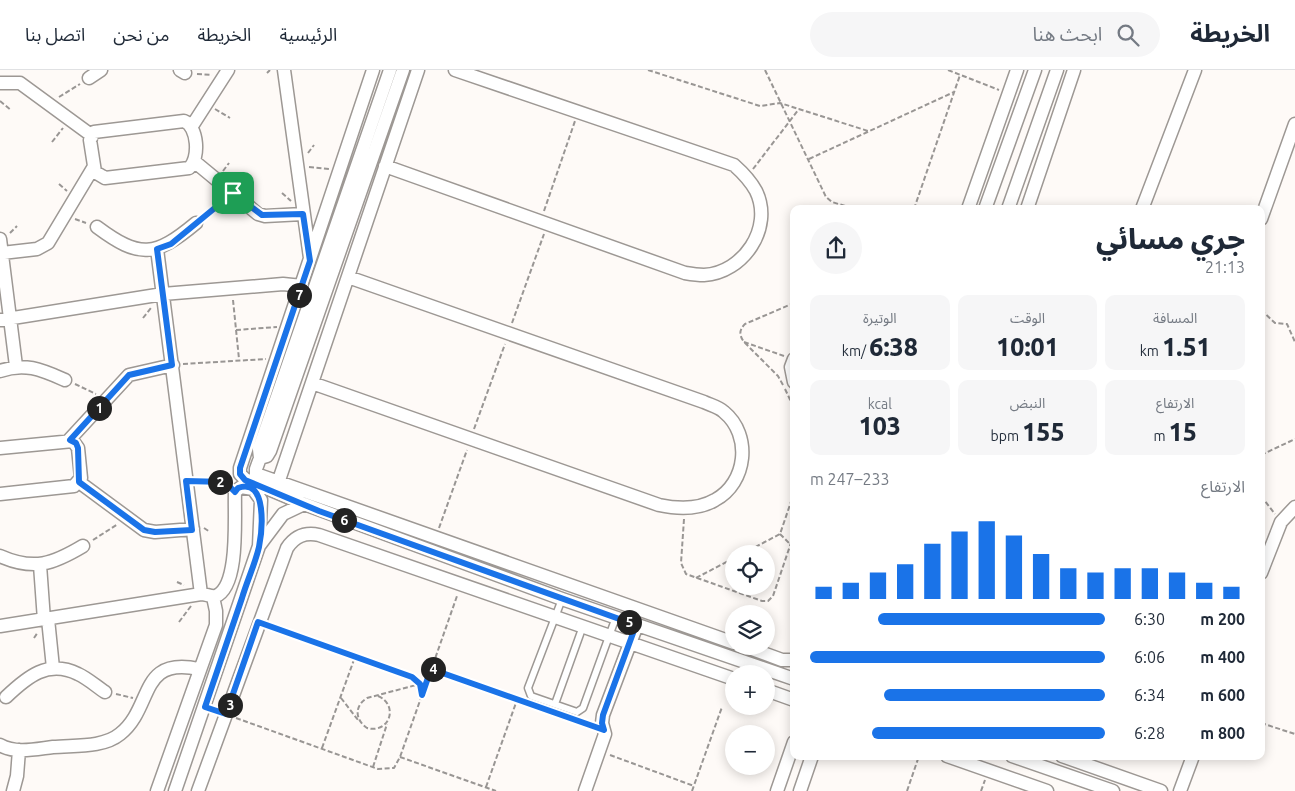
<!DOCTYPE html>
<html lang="ar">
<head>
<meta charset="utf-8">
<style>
  :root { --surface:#fff; --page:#f6f6f7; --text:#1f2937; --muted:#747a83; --line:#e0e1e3; --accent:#1a73e8 }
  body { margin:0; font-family:Ubuntu,"Noto Sans Arabic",sans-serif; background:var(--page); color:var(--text); direction:rtl; height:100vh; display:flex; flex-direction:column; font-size:19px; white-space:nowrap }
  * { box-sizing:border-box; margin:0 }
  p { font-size:16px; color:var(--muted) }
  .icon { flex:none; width:28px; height:28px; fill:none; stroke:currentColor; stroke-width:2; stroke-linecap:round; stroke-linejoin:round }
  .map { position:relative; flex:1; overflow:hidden; direction:ltr }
  .drawer { position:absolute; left:790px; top:135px; width:475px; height:555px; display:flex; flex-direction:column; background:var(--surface); border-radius:10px; box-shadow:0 2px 12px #0003; direction:rtl }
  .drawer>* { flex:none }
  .buttons { position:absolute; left:725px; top:475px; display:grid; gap:10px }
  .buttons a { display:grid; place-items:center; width:50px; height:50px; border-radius:50%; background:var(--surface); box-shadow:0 2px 12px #0003; font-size:25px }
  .pin { position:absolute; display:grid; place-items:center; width:42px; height:42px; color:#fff; margin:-21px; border-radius:10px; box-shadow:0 2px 8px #0006 }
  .km { position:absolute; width:25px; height:25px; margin:-12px; border-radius:50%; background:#222; color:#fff; font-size:14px; line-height:25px; text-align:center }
  .round { display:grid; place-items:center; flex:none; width:52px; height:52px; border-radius:26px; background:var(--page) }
  .overview { display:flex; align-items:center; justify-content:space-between; height:85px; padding:0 20px }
  h1 { font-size:28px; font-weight:800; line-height:38px }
  .metrics { display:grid; grid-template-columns:repeat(3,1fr); gap:8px; height:85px; padding:5px 20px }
  .metrics div { display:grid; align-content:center; border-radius:10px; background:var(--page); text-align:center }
  .metrics b { font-size:25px; font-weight:800 }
  .metrics small { font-size:14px; font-weight:400 }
  .metrics p { font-size:14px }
  .chart { height:140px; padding:10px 20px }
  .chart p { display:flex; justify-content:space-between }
  .chart svg { width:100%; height:90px; margin-top:5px; stroke:var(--accent); stroke-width:6 }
  ul { padding:0 20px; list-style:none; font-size:16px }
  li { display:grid; grid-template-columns:80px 60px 1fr; align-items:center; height:38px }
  li i { height:12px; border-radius:6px; background:var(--accent) }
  header { display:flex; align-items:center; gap:30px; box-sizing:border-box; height:70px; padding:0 25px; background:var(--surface); border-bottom:1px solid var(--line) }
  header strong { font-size:24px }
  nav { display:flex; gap:28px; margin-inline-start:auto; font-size:18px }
  .search { width:350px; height:45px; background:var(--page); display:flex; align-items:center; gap:12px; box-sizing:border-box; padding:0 18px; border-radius:28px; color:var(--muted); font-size:19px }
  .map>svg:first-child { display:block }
</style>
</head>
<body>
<header>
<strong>الخريطة</strong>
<div class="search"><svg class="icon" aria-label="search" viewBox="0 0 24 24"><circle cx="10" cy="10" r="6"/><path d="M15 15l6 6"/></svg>ابحث هنا</div>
<nav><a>الرئيسية</a><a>الخريطة</a><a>من نحن</a><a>اتصل بنا</a></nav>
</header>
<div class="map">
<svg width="1295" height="721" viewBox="0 0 1295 721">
  <rect width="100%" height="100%" fill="#fefaf7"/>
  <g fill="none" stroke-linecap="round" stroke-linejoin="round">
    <defs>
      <path id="service" d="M562,529L528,618L531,626L577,642L583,638L616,547
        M555,634L583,556"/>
      <path id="minor" d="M180,0L185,3
        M284,0L310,188
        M390,0L259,379L260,388L256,399V404L734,573
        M89,8L101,0
        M0,13H20L91,65
        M184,51C198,56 200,89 189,98L105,108L95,102L90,70L94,62Z
        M192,56L228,0
        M195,92L258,144L265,146L303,144
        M385,96L685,203C691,204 698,205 704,205C743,203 774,158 756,121C750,110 743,103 734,95L455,0
        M968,139L1017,0
        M985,139L1035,0
        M1008,139L1057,0
        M1027,139L1074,0
        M1142,139L1195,0
        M1261,149L1295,54
        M97,157C140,189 155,187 196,153
        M0,169L16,296
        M157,179L201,524
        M2,183L37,179L48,173L93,98
        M0,250L163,224L283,214L302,216
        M794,289L791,297L794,312
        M0,301C25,292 42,300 65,310
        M312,313L659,435C678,439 698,440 715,430C747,413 752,365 724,342C719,337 710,335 704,332L348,207
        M69,370L129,305L173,295
        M0,378L73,371L78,378L81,408L74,416L0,424
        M260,388L267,386L270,381L403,0
        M79,412L144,460L155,462L193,459
        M278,413L418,0
        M304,434L245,409L240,404V398L373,0
        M0,486C34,501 53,494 83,476
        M40,495L44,550
        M1261,503L1281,452L1295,437
        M48,549L53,598
        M0,556L201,524C206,524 211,527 216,526C240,516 234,445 235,422L241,417L253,419L261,430L259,476
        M744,576L782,590H794
        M766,620L794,630
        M6,627C27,607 48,589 78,604C87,608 96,616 105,622
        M0,675C16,684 36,679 53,677C74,675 103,678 120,664C154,637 138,586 199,599
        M947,686L1047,721
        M1012,686L1113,721
        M1062,686L1161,721
        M13,721L17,706L19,680
        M157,721L216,555V541L213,527
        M175,721L259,476L283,444L304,434L562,529L794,609
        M198,721L287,478C295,466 305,462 319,465L734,609
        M585,721L605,664L602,653L603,645L637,555
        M777,721L794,672
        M800,721L812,686
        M1180,721L1193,686"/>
    </defs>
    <use href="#service" stroke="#9d9894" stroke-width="9"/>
    <use href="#minor" stroke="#9d9894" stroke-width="15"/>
    <path stroke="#999694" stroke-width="2" stroke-dasharray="5 2.5" stroke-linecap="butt" d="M648,0L760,36L780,33L868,61
      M765,0L826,127L832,132L855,139
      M948,0L999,20
      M267,3L270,0
      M197,4L212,5
      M59,27L80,14
      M0,31L11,40
      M215,39L230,48
      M52,72L63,58
      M308,83L314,75
      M809,89L954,22
      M309,97L329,99
      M753,99L799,39
      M223,101L229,93
      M59,114L67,121
      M282,123L291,131
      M914,139L960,5
      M544,141L575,51
      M204,147L224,131
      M75,149L86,153
      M10,163L17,156
      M233,230L239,289
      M1261,240L1275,253L1287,254L1295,272
      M143,248L151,238
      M512,253L544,164
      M236,260L277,257
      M744,272L784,286
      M183,294L266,289
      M75,314L96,324
      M783,315L778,306L744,272C739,265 739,260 745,254L794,233
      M785,319L794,338
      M474,359L505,274
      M1261,385L1295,369
      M197,411L227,413
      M1261,426L1275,444
      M684,449L681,493L686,504L762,531H768L773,526L794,464
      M204,458L210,462
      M439,458L467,380
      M780,464L790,474
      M93,470L118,454
      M742,484L780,464L794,423
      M696,508L734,488
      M177,512L184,515
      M179,552L191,536
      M34,568L38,562
      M431,599L525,632
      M423,623L457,526
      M116,624L133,628
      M378,626C399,635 390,664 367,658C355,650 354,636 367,628L420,614
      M341,628L358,650
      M236,648L378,699L394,698L400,687L422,625V619L417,610L270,557
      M577,651L591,656
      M1261,653L1295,664
      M322,678L355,587
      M610,685L694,716
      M400,687L496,721
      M373,697L387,654
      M486,717L517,630
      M692,721L722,637
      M907,721L919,686
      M981,721L985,710"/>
    <use href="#service" stroke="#fff" stroke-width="6"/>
    <use href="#minor" stroke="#fff" stroke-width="12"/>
  </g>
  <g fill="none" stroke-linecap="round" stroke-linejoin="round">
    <defs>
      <path id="route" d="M233,123L262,145L303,144L310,191L240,398V404L245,410L319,441L636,555L603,645L602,653L604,660L431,599L422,625L420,614L412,607L258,552L226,644L205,637C217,601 230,564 242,528C247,511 255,494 259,477C262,462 268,407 238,418L235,422L225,412L186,411L192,460L155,462L144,460L79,412L78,378L76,373L70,370L129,305L172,295L157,179L171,174Z"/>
    </defs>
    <use href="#route" stroke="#fff" stroke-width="10"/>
    <use href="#route" stroke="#1a73e8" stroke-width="6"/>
  </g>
</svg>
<div class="buttons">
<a><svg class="icon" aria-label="locate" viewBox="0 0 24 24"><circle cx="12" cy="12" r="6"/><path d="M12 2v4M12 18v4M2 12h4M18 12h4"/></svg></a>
<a><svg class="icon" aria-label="layers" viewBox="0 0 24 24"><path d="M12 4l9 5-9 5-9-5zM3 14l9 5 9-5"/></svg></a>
<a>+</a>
<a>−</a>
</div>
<div class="pin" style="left:233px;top:123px;background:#1e9e55"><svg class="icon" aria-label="arrive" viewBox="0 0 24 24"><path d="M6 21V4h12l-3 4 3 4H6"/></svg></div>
<b class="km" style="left:99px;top:338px">1</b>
<b class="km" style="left:220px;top:412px">2</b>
<b class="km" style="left:230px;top:635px">3</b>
<b class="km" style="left:433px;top:599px">4</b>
<b class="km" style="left:629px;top:552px">5</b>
<b class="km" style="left:344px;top:450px">6</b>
<b class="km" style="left:299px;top:225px">7</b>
<section class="drawer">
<div class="overview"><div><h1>جري مسائي</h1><p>21:13</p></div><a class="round"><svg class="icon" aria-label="share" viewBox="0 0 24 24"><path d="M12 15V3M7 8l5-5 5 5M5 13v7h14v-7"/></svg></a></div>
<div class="metrics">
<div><p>المسافة</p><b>1.51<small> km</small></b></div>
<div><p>الوقت</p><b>10:01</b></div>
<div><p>الوتيرة</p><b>6:38<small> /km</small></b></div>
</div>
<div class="metrics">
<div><p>الارتفاع</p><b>15<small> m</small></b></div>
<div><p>النبض</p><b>155<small> bpm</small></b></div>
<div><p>kcal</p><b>103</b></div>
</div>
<div class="chart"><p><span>الارتفاع</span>233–247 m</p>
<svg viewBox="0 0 160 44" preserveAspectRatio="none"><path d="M5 44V38M15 44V36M25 44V31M35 44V27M45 44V17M55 44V11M65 44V6M75 44V13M85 44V22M95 44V29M105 44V31M115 44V29M125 44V29M135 44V31M145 44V36M155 44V38"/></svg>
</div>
<ul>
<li><b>200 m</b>6:30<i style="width:77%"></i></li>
<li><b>400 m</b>6:06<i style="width:100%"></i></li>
<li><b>600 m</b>6:34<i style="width:75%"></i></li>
<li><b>800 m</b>6:28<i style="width:79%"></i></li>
</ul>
</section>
</div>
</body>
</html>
